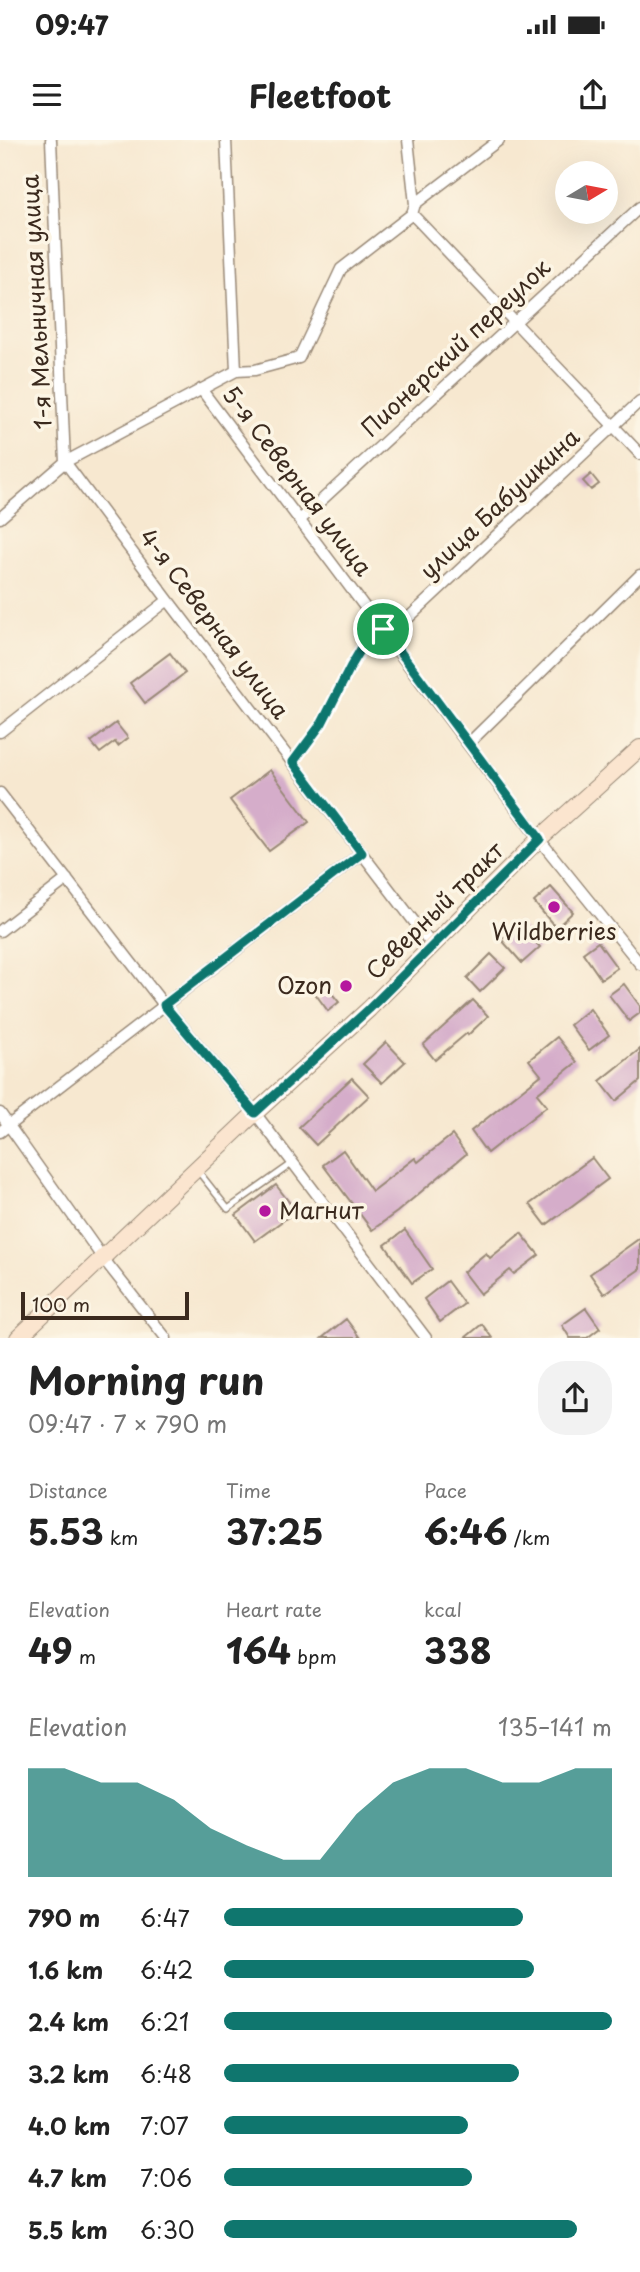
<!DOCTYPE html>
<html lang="en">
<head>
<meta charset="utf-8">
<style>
  :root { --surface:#fff; --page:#f2f2f2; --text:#222; --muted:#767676; --accent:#0f766e }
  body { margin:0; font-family:"Playpen Sans",sans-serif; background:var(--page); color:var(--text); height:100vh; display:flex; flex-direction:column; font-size:26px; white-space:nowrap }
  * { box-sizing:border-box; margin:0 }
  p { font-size:23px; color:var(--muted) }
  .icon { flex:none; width:38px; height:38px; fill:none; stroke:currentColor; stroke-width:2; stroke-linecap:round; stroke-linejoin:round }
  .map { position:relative; height:1198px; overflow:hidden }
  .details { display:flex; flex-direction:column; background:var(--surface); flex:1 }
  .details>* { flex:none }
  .needle { width:46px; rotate:80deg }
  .buttons { position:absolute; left:555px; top:21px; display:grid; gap:14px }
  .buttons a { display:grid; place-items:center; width:63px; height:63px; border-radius:50%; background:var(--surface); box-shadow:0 7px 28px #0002; font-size:35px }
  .scale { position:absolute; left:21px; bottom:18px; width:168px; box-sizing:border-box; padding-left:7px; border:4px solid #3b2a1e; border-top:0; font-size:19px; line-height:24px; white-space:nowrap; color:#3b2a1e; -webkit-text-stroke:5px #fcf5e5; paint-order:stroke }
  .pin { position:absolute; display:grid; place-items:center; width:60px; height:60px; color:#fff; margin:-30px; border:4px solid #fff; border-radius:50%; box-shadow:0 2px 7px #0007 }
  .round { display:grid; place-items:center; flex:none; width:74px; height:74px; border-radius:28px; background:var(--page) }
  .overview { display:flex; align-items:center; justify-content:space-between; height:119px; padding:0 28px }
  h1 { font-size:38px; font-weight:700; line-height:52px }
  .stats { display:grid; grid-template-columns:repeat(3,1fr); gap:10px; height:119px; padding:7px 28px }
  .stats div { display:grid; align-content:center }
  .stats b { font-size:35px; font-weight:700 }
  .stats small { font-size:19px; font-weight:400 }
  .stats p { font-size:19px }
  .chart { height:196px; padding:14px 28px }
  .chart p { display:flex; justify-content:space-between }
  .chart svg { width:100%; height:126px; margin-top:7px; fill:var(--accent); opacity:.7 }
  ul { padding:0 28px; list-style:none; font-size:23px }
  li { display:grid; grid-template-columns:112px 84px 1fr; align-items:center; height:52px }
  li i { height:18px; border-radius:9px; background:var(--accent) }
  .status { display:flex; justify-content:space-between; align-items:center; height:49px; padding:0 35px; background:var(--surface); direction:ltr }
  .status svg { height:19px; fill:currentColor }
  header { display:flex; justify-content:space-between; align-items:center; height:91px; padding:0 28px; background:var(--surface); font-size:32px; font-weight:700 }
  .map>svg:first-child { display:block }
</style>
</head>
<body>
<div class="status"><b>09:47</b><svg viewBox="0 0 49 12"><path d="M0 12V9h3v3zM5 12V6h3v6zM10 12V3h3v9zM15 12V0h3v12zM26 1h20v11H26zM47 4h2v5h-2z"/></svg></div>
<header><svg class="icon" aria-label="menu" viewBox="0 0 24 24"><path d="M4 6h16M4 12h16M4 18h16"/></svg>Fleetfoot<svg class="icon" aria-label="share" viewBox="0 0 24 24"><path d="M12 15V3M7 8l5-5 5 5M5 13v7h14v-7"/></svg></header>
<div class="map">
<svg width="640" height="1198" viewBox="0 0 640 1198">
  <rect width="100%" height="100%" fill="#fcf5e5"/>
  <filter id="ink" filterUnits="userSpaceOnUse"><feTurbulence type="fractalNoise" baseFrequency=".0143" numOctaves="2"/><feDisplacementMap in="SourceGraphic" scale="14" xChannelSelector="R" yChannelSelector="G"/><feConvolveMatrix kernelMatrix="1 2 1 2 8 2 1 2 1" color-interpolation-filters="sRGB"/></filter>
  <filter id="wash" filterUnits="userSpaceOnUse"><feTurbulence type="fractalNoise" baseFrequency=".00686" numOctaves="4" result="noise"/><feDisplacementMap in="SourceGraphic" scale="28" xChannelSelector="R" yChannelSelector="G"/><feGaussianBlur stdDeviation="1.57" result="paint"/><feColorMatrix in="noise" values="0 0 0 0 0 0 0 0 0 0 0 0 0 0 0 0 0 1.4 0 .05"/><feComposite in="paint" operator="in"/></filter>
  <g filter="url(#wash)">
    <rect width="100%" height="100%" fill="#f7e8d0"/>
    <g id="blocks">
      <path fill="#d5adca" d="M591,334L599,344L591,350L583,341Z
        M170,513L185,533L145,563L130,543Z
        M116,583L128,598L118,606L115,602L100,613L91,602Z
        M270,630L309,682L269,711L230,660Z
        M551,747L573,772L556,788L534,762Z
        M518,783L540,807L522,823L501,799Z
        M598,802L617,828L601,839L583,813Z
        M491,814L505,828L480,852L467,838Z
        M324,844L339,862L328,871L314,852Z
        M624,844L640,866V873L629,881L609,855Z
        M473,860L488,876L468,895L467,893L435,920L423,905Z
        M590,869L609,895L589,910L570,885Z
        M557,897L577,922L537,954L547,966L487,1013L471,991L541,935L529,920Z
        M386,902L405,922L382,943L363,924Z
        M640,909V941L616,961L600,941Z
        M352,938L369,956L316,1005L299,987Z
        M452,995L466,1014L397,1072L372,1090L323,1025L343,1010L372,1051L415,1018L418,1022Z
        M592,1018L608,1039L546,1085L530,1064Z
        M276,1045L296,1071L255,1101L236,1075Z
        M405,1090L432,1129L412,1143L385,1105Z
        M521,1093L539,1115L514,1134L510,1130L480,1154L463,1132L486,1113L490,1118Z
        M640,1098V1129L604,1154L590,1134Z
        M447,1141L464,1164L440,1182L424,1159Z
        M586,1168L600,1188L587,1198H570L562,1185Z
        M346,1179L360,1198H322Z
        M482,1184L492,1198H465Z"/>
    </g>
  </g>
  <g filter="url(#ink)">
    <use href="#blocks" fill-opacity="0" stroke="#998977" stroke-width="2"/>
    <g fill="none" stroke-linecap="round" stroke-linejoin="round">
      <defs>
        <path id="lane" d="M198,1031L228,1069L293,1023"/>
        <path id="street" d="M51,0L65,322L168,460L432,805
          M226,0L236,231
          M408,0L415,64
          M412,74L640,314
          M201,249L539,699L640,824
          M0,378L65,322L236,231L255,230L299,218L341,129L412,74L415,64L499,0
          M300,380L640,67
          M388,497L640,261
          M0,592L168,460
          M469,603L640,435
          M0,653L164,865L255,973L426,1198
          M0,791L67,739
          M0,973L102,1117L166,1198
          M0,992L362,713"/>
        <path id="secondary" d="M18,1198L255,973L369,869L539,699L640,608"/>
      </defs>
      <use href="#lane" stroke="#998977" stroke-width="8"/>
      <use href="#street" stroke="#998977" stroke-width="13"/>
      <use href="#secondary" stroke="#998977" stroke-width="18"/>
      <path stroke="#998977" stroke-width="2" stroke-dasharray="2 5" stroke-linecap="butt" d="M299,615C306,604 315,594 322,583C340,555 347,517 374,496"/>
      <use href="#lane" stroke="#fff" stroke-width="5"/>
      <use href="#street" stroke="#fff" stroke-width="10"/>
      <use href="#secondary" stroke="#fbe5cf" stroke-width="16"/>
    </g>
  </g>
  <g fill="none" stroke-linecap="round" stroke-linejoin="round" filter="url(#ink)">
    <defs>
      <path id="route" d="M383,489L540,699L369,869L255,973L164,865L362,713L293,622L322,583L351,526L364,504Z"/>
    </defs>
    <use href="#route" stroke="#fff" stroke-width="14"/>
    <use href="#route" stroke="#0f766e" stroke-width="9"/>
  </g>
  <g fill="#b5179e" stroke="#fcf5e5" stroke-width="2.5">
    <circle cx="554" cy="767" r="7"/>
    <circle cx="346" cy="846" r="7"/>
    <circle cx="265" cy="1071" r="7"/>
  </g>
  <g text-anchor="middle" stroke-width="7" stroke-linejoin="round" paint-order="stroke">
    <g font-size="23" fill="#3b2a1e" stroke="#fcf5e5">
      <text transform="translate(37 162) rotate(-93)" y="8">1-я Мельничная улица</text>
      <text transform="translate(456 208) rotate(-43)" y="8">Пионерский переулок</text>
      <text transform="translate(297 341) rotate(53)" y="8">5-я Северная улица</text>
      <text transform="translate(500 364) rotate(-43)" y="8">улица Бабушкина</text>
      <text transform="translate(214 484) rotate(53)" y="8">4-я Северная улица</text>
      <text transform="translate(435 771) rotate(-45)" y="8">Северный тракт</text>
    </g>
    <g font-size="23" fill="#3b2a1e" stroke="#fcf5e5">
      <text x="554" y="800">Wildberries</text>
      <text x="332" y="854" text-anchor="end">Ozon</text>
      <text x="279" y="1079" text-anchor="start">Магнит</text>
    </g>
  </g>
</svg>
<div class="buttons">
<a><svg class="needle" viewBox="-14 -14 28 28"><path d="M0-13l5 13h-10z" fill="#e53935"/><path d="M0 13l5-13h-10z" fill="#767676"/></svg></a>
</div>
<div class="scale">100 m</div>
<div class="pin" style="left:383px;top:489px;background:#1e9e55"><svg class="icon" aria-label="arrive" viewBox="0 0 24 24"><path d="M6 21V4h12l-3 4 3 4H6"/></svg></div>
</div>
<section class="details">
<div class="overview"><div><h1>Morning run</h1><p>09:47 · 7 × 790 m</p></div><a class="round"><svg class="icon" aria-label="share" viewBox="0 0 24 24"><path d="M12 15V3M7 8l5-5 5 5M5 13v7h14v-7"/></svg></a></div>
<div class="stats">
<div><p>Distance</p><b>5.53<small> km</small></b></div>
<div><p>Time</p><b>37:25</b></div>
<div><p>Pace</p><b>6:46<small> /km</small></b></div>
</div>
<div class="stats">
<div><p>Elevation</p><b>49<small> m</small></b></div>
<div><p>Heart rate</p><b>164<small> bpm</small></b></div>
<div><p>kcal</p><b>338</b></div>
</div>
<div class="chart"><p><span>Elevation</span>135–141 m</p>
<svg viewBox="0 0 160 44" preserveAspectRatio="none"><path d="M0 44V6L10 6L20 11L30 11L40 17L50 27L60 33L70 38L80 38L90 22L100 11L110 6L120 6L130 11L140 11L150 6L160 6V44z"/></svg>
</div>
<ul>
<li><b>790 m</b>6:47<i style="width:77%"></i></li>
<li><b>1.6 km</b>6:42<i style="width:80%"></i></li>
<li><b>2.4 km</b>6:21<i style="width:100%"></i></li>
<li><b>3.2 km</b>6:48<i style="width:76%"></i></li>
<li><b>4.0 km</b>7:07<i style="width:63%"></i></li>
<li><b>4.7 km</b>7:06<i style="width:64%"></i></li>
<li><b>5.5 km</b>6:30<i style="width:91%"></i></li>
</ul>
</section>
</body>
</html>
